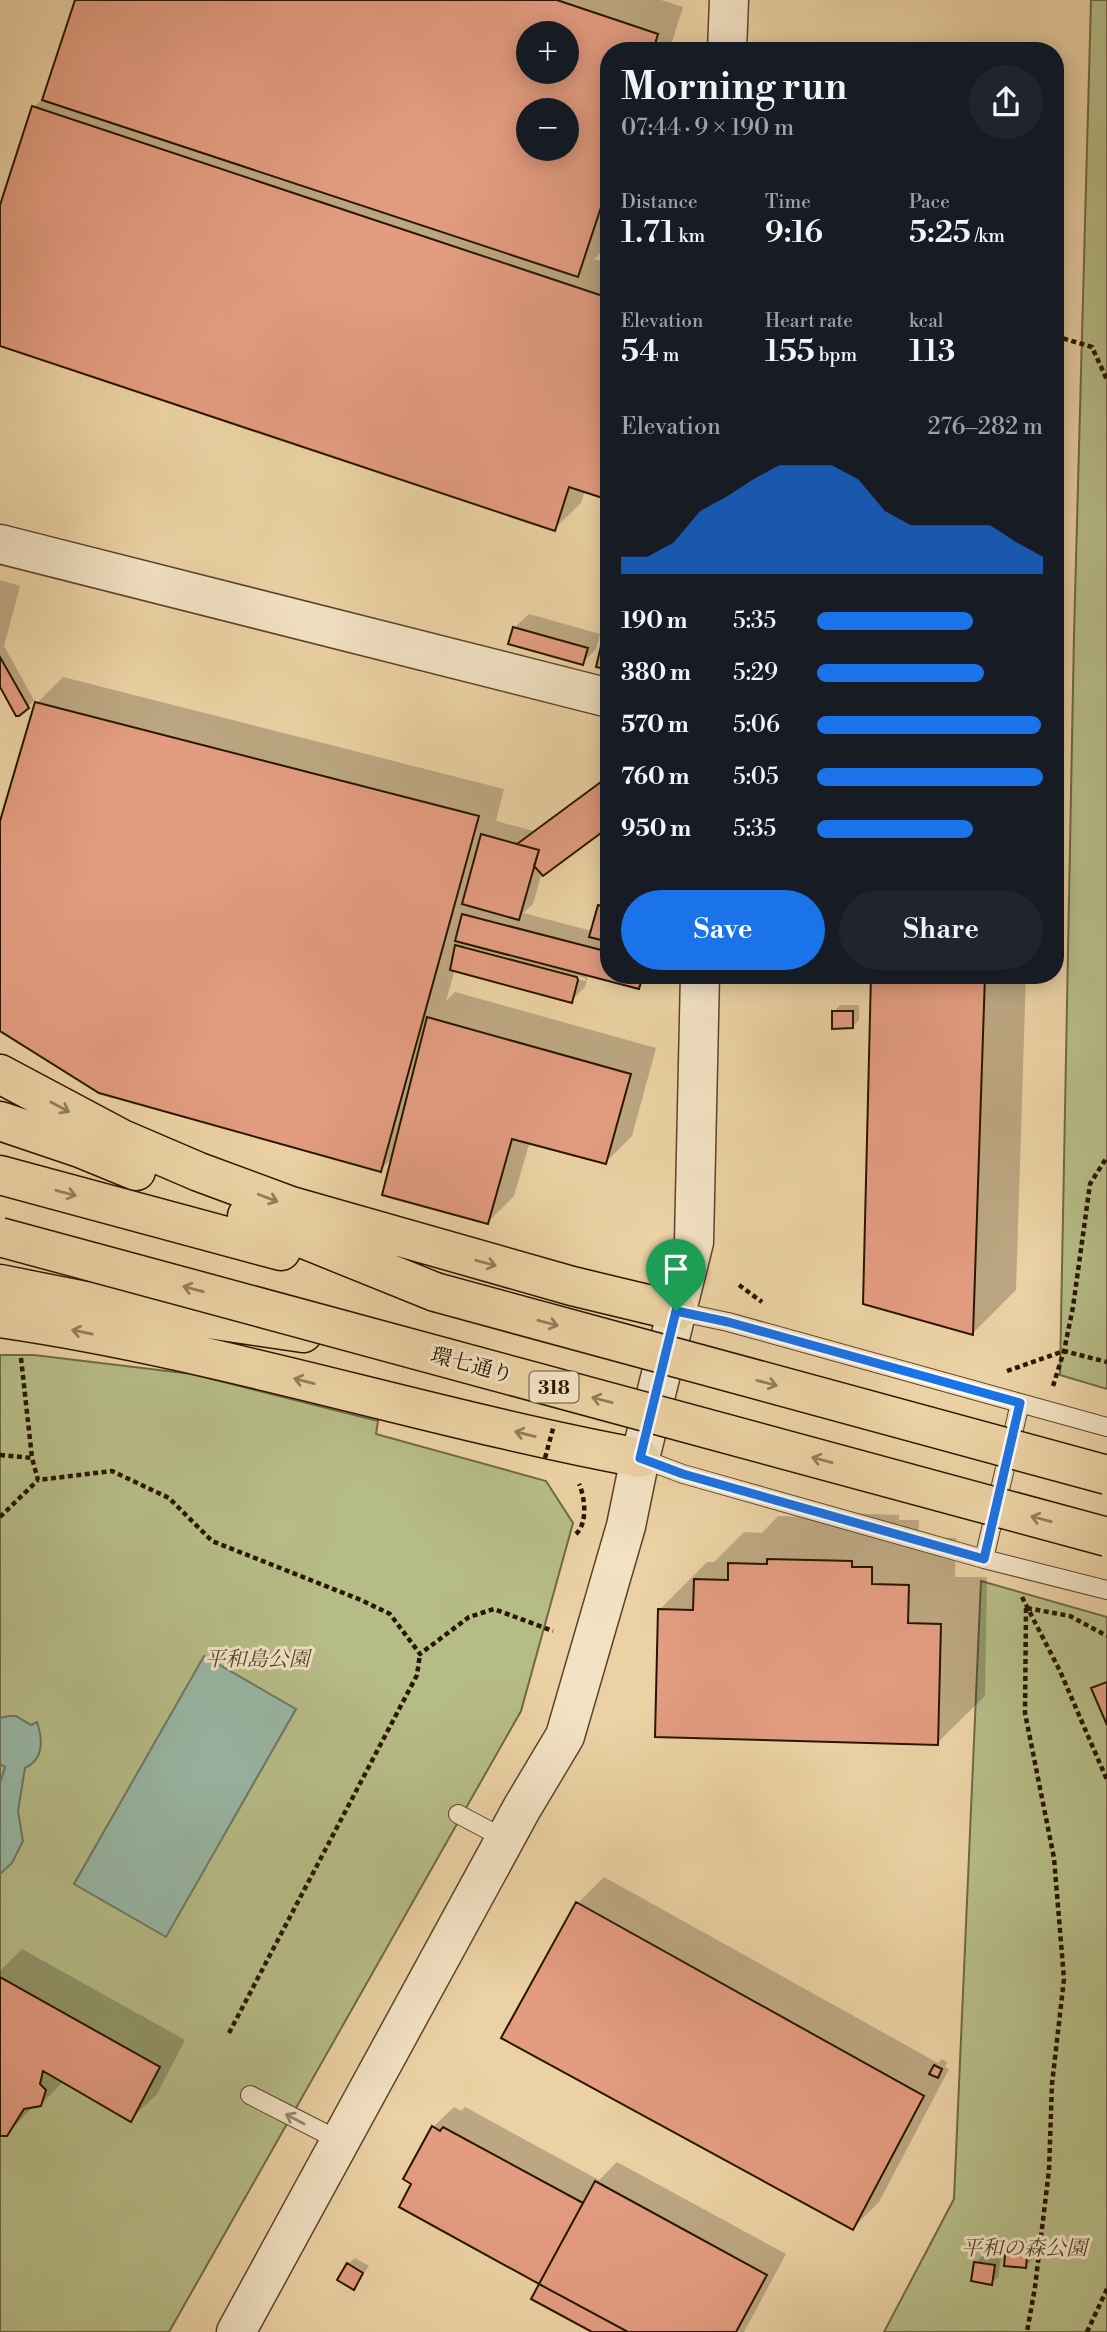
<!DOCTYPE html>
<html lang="en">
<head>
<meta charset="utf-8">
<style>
  :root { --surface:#171b24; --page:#20242c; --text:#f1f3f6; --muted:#9ea1a6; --accent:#1a73e8 }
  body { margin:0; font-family:"Libre Bodoni","Noto Serif JP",serif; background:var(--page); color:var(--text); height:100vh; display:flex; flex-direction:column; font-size:26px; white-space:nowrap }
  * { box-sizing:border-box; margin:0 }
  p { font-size:23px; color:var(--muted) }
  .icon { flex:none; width:38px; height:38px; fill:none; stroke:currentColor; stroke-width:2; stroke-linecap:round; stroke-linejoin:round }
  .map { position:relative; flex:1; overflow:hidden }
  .panel { position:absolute; left:600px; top:42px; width:464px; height:942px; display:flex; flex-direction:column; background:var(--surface); border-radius:28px; box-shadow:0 4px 18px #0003 }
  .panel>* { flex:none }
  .buttons { position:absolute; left:516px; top:21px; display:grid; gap:14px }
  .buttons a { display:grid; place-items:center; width:63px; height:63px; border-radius:50%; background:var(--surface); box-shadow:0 4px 18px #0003; font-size:35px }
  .pin { position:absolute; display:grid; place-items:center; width:60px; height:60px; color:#fff; margin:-72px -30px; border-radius:50% 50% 50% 0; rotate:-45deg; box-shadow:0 0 7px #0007 }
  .pin .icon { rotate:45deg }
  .round { display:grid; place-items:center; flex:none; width:74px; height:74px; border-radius:37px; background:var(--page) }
  .summary { display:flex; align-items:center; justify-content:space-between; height:119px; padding:0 21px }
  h1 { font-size:38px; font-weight:600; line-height:52px }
  .metrics { display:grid; grid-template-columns:repeat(3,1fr); gap:10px; height:119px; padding:7px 21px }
  .metrics div { display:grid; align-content:center }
  .metrics b { font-size:30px; font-weight:600 }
  .metrics small { font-size:19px; font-weight:400 }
  .metrics p { font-size:19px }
  .chart { height:196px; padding:14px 21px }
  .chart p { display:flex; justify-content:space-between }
  .chart svg { width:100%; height:126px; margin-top:7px; fill:var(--accent); opacity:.7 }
  .action { display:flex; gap:14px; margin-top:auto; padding:14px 21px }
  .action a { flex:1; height:80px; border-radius:42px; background:var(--accent); color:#fff; font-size:28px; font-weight:600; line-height:80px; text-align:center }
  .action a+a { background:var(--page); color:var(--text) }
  ul { padding:0 21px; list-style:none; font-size:23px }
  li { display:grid; grid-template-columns:112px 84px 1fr; align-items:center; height:52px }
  li i { height:18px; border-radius:9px; background:var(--accent) }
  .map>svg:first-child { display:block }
</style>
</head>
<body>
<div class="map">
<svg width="1107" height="2332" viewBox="0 0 1107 2332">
  <rect width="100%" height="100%" fill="#ebd1a3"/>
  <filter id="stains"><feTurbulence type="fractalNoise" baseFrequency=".00286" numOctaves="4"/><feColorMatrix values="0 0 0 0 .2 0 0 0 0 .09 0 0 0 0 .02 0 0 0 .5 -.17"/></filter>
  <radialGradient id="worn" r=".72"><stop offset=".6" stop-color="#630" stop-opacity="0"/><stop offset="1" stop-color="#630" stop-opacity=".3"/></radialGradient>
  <path fill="#b6bc86" stroke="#706944" stroke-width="2" d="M1091,0H1107V1389L1060,1375L1074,634Z
    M0,1355H34L192,1374L378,1421L376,1434L546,1481L573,1523L521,1711L169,2332H0Z
    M981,1581L1107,1617V2332H884L954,2199Z"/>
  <path fill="#98b7a5" stroke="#6c7763" stroke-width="2" d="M204,1656L296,1709L166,1937L74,1884Z
    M9,1716H16L31,1725L37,1722C43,1740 44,1759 25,1768L18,1811L23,1841L12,1863L0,1874V1783L5,1767L0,1764V1718Z"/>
  <path fill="#0003" fill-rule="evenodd" d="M77,0H661L683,7L669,51H609V234L604,249L594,259L609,263V498L585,490L581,503L554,529L0,344V210L34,107L45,96ZM528,33H567V72H528ZM528,110H567V149H528Z
    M0,580L20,586L4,646L34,700L28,707L0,683Z
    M529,614L600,634L596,649L582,663L511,643L515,627Z
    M63,677L504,789L496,821L534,831L609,776V825L542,872L533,904L523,913L592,931L599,906L606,899L609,900V975H651L639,987L588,974L585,987L571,1001L455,969L446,1001L455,992L656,1048L632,1136L606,1162L530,1141L514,1196L488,1222L393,1157L380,1170L0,1029V828L37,703ZM464,946L586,978L585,981L464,950Z
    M873,975H1026L1016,1290L973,1333L864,1302Z
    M840,1005H859V1020L853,1026L834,1012Z
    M816,1512L899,1515V1520H919L918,1537L956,1538L955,1577H987L985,1696L937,1743L659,1610L707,1562H714L744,1532L762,1533L778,1516L811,1517Z
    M604,1877L938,2063L942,2059L947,2062L945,2067L949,2069L879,2202L853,2228L503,2037L578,1903Z
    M22,1949L185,2040L157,2094L130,2120L64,2081L40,2105L34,2106L6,2135L0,2134V1971Z
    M454,2107L461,2111L465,2107L599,2180L617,2162L786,2254L744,2332H595L542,2283L401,2206L414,2183L433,2127Z
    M1015,2240L1034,2242L1032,2260L1025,2266L1008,2246Z
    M982,2256L1001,2258L998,2277L991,2283L976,2263Z
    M355,2258L369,2266L353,2287L348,2264Z"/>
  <path fill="#e39c80" stroke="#291601" stroke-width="2" fill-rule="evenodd" d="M75,0H557L658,34L653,51H609V183L578,277L42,100ZM528,33H567V72H528ZM528,110H567V149H528Z
    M32,106L609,298V500L569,487L555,531L0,346V205Z
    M513,627L588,648L583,665L508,644Z
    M605,629L609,630V670L596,667Z
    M0,657L29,708L19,716H16L0,687Z
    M35,702L479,816L381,1172L99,1093L0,1031V821Z
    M609,776V827L543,876L534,866L539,850L517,844Z
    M481,834L539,850L519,920L462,904Z
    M598,905L609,908V942L589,937Z
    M462,914L609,952V975H643L639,989L455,941Z
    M455,945L577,977L578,980L572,1003L450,970Z
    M871,975H985L973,1335L863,1304Z
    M832,1011H853V1028L832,1029Z
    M427,1017L631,1074L606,1164L512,1139L488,1224L382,1195Z
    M767,1559L852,1561V1567H872V1584L909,1585L908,1623L941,1624L938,1745L655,1737L658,1609L693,1610L694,1579L728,1580V1563L767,1564Z
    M1107,1682V1725L1091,1688Z
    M576,1902L924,2096L853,2230L501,2038Z
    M0,1977L160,2067L131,2122L43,2071L40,2084L46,2090L41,2106L24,2109L7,2136H0Z
    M934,2065L942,2069L938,2078L929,2074Z
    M432,2126L440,2131L443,2127L583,2203L539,2284L399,2207L411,2184L403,2179Z
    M595,2181L767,2275L736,2332H628L539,2284Z
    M1006,2245L1028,2248L1026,2268L1004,2266Z
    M974,2262L995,2265L992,2285L971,2281Z
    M347,2263L363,2273L354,2290L337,2280Z
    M539,2284L628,2332H592L531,2299Z"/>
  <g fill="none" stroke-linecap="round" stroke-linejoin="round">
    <defs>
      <path id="service" d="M1020,1403L1107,1427
        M640,1458L683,1474L984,1559L1020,1403L728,1322L676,1311
        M984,1559L1107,1590
        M458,1814L505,1839
        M250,2095L340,2141"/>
      <path id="tertiary" d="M727,51L729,0
        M0,544L609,698
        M236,2332L522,1808L565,1736L626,1526L640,1458L694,1242L700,975"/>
      <path id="primary" d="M0,1074L122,1139L199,1172L291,1206L572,1286L676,1311
        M0,1121L80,1148L136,1171
        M0,1175L281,1251
        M247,1216L435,1292
        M0,1284L80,1300L303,1333
        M0,1318C216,1349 425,1418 640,1458"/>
    </defs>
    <use href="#service" stroke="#5a452a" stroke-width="20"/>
    <use href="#tertiary" stroke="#5a452a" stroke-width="41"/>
    <use href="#primary" stroke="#291601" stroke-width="41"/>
    <path stroke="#291601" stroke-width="4.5" stroke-dasharray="5 3.5" stroke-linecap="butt" d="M1055,336L1092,347L1107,380
      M739,1285L762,1302
      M21,1358L32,1458
      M1007,1371L1064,1351L1107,1362
      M1053,1386L1064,1351L1073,1307L1090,1184L1107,1157
      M0,1455L32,1458L38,1480L112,1471L169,1498L212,1541L361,1600L390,1614L420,1654L469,1617L494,1609L553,1631
      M0,1517L38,1480
      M576,1534C588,1523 585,1497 579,1484
      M1022,1597L1060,1671L1107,1780
      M1026,1608L1025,1713L1054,1858L1064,1979L1052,2084L1049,2170L1035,2287L1027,2332
      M1027,1608L1070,1616L1107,1636
      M229,2033L417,1675L420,1654
      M1087,2332L1107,2289"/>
    <use href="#service" stroke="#f2e1c3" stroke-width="18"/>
    <use href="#tertiary" stroke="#f2e1c3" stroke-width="38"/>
    <use href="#primary" stroke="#ebd1a3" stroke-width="38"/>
    <defs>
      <path id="primary-bridge" d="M0,1237L1107,1537
        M435,1292L1107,1475"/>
    </defs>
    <use href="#primary-bridge" stroke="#291601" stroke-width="41" stroke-linecap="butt"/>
    <path stroke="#291601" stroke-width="4.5" stroke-dasharray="5 3.5" stroke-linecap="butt" d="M545,1458L554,1425"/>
    <use href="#primary-bridge" stroke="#ebd1a3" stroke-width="38"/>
  </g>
  <defs><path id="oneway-shaft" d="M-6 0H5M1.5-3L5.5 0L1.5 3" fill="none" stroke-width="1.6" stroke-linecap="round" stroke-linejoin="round" transform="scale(1.75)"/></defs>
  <g stroke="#947d5a">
    <use href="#oneway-shaft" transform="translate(60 1107) rotate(28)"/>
    <use href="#oneway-shaft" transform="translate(66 1193) rotate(15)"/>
    <use href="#oneway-shaft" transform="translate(268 1198) rotate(21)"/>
    <use href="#oneway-shaft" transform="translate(486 1263) rotate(15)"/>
    <use href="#oneway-shaft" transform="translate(193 1289) rotate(-165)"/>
    <use href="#oneway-shaft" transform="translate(548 1323) rotate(15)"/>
    <use href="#oneway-shaft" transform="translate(82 1332) rotate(-168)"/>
    <use href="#oneway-shaft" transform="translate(304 1381) rotate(-166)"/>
    <use href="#oneway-shaft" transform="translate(767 1383) rotate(15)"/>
    <use href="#oneway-shaft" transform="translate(602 1400) rotate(-165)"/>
    <use href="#oneway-shaft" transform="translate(525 1434) rotate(-166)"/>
    <use href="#oneway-shaft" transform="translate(822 1460) rotate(-165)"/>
    <use href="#oneway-shaft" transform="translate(1041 1519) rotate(-165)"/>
  </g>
  <use stroke="#98866c" href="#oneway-shaft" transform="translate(295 2119) rotate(-152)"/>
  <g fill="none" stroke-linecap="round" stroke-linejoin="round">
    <defs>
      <path id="route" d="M676,1311L728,1322L1020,1403L984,1559L683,1474L640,1458Z"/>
    </defs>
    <use href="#route" stroke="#fff" stroke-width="14"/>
    <use href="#route" stroke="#1a73e8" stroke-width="9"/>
  </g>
  <g text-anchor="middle" stroke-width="6" stroke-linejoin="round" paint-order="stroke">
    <rect fill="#f2e1c3" stroke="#65533b" stroke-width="2" x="529.5" y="1371.5" width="49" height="31" rx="5"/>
    <g font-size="19" font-weight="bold" fill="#291601">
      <text x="554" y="1394">318</text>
    </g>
    <g font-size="21" fill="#291601" stroke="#f2e1c3">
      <text transform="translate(472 1365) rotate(15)" y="7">環七通り</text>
    </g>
    <g font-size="21" font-style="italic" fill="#534829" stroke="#f2e1c3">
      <text x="257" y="1666">平和島公園</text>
      <text x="1024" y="2255">平和の森公園</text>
    </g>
  </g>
  <rect width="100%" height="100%" filter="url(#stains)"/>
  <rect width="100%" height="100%" fill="url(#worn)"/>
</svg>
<div class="buttons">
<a>+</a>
<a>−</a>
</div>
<div class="pin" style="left:676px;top:1311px;background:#1e9e55"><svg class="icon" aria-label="arrive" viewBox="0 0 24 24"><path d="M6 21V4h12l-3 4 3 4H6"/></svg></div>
<section class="panel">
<div class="summary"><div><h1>Morning run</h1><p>07:44 · 9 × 190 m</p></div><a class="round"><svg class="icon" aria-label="share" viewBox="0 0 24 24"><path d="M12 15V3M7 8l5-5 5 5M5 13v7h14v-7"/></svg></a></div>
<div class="metrics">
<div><p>Distance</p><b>1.71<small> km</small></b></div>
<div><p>Time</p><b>9:16</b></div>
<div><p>Pace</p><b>5:25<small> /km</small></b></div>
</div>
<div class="metrics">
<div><p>Elevation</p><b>54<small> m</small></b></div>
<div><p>Heart rate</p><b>155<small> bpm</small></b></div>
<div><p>kcal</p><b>113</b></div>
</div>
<div class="chart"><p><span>Elevation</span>276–282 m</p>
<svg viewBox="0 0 160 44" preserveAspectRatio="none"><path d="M0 44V38L10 38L20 33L30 22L40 17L50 11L60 6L70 6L80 6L90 11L100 22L110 27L120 27L130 27L140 27L150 33L160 38V44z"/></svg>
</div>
<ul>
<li><b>190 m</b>5:35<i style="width:69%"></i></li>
<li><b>380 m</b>5:29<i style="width:74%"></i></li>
<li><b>570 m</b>5:06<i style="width:99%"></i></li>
<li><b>760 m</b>5:05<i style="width:100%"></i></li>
<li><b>950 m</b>5:35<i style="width:69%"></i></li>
</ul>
<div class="action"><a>Save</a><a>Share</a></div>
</section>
</div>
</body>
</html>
